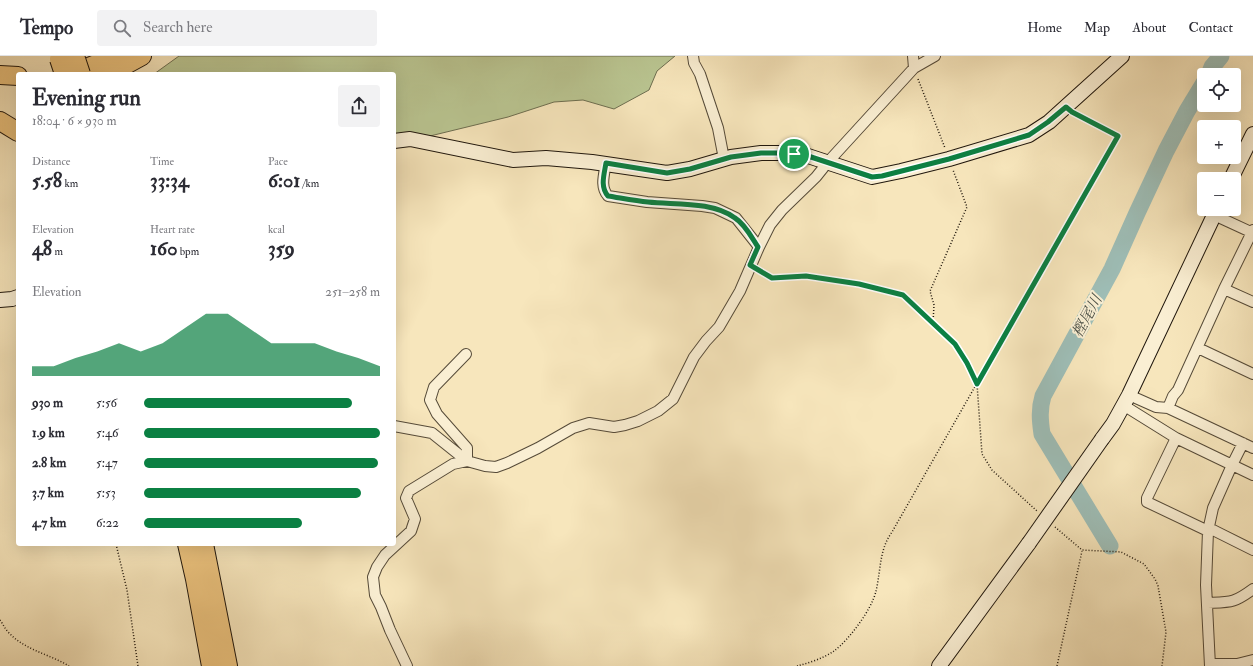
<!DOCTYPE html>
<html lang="en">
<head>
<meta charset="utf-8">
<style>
  :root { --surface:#fff; --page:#f2f2f3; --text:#2b2b33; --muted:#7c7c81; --line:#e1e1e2; --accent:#0b8043 }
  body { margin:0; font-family:"IM FELL Double Pica","Noto Serif JP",serif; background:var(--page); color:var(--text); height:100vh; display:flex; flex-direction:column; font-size:15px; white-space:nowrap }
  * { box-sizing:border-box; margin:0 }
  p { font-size:13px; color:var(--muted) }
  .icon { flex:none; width:22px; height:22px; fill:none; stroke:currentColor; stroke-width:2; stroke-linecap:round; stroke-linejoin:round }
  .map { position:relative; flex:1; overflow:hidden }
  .sheet { position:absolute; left:16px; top:16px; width:380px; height:474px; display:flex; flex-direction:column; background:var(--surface); border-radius:4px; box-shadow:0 4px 16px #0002 }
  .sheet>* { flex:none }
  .tools { position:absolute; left:1197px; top:12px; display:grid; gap:8px }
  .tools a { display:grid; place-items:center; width:44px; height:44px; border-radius:4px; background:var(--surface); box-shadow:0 4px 16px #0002; font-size:20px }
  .pin { position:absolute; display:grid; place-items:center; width:34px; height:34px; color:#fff; margin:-17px; border:2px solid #fff; border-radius:50%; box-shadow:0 1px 4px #0007 }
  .round { display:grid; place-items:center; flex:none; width:42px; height:42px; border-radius:4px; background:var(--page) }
  .overview { display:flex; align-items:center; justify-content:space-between; height:68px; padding:0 16px }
  h1 { font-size:22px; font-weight:700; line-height:30px }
  .figures { display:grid; grid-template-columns:repeat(3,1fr); gap:6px; height:68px; padding:4px 16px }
  .figures div { display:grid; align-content:center }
  .figures b { font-size:20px; font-weight:700 }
  .figures small { font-size:11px; font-weight:400 }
  .figures p { font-size:11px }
  .chart { height:112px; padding:8px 16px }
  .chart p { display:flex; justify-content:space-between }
  .chart svg { width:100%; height:72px; margin-top:4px; fill:var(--accent); opacity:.7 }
  ul { padding:0 16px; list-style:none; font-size:13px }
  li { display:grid; grid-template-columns:64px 48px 1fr; align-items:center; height:30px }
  li i { height:10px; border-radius:5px; background:var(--accent) }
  header { display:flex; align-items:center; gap:24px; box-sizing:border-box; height:56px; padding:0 20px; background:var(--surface); border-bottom:1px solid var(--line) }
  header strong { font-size:19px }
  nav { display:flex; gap:22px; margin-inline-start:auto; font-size:14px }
  .search { width:280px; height:36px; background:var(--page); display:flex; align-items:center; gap:10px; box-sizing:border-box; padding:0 14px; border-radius:4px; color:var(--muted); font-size:15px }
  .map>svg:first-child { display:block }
</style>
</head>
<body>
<header>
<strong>Tempo</strong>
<div class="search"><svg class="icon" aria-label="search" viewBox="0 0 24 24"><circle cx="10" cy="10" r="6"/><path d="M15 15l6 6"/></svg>Search here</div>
<nav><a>Home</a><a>Map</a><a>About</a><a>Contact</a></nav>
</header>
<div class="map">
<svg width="1253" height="610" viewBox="0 0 1253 610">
  <rect width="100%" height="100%" fill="#f7e6bc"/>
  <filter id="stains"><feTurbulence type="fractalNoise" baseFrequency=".005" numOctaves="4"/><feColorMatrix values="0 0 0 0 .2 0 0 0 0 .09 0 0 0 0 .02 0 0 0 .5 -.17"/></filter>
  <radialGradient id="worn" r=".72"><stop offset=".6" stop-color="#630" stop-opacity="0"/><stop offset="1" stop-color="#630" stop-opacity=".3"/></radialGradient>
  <path fill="#bac692" stroke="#6d6e50" d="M179,0H675L657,15L649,34L614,53L583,44L554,46L508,61L430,80H394V18H154Z"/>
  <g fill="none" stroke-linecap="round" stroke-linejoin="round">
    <path stroke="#9ebeb7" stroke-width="17" d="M1209,19L1212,11L1221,0
      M1110,490L1042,378C1040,364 1039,353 1043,340L1112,213L1137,157L1166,95L1187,55L1204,27"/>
    <defs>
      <path id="street" d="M693,0L694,7L700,18L718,72L724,103
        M913,0L914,12
        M606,107C604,119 600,131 608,140L647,146L702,150L715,152L736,162L759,191
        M1214,159L1253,177
        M1224,233L1253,246
        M1198,292L1253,318
        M466,298L434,331L430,344L437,358L467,392V405
        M1129,339L1156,351L1168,352L1253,392
        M1123,349L1176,382L1253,419
        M1168,352L1173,340L1178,334L1224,233L1253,174
        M394,370L432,377L467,405L485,410L496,411L507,407L538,392L573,372L589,367L614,371L625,369L638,365L658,355L673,343L694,301L706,285L719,271L740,235L759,191L770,169L782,154L816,121L828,106L914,12L935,0
        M1176,382L1147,442V446L1208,475L1213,474L1253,494
        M1208,547C1231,546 1234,547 1253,533
        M1210,608H1237L1253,604
        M407,610L390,574L381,551L375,539L373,521L377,511L385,499L411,475L415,463L406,442L409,435L453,408L467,405
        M1210,610L1206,529L1208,475L1213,452L1232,409L1243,387"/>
      <path id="secondary" d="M394,85L410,83L513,104L546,102L592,106L667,117L690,113L731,101L761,97H780L808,100L872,121L901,115L949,103L1029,79L1049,66L1122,0
        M1231,123L1253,78
        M0,244L12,243L18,241
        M1102,383L1113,368L1129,339L1217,153
        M939,610L1029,487"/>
      <path id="highway" d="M65,17L86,12L116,0
        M103,18L120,12L142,0
        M0,19L18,20
        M0,65L18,76
        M187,488L195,523L211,610
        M204,488L228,610"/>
    </defs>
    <use href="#street" stroke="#564b39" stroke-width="12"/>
    <use href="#secondary" stroke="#20170d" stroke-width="16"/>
    <use href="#highway" stroke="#20170d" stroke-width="20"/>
    <path stroke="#20170d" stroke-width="1.5" stroke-dasharray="1 2" stroke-linecap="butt" d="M918,23L945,92
      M759,214L772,222L806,220L859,228L903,239L955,288L967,307L977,328L982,398L992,414L1037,455
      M933,267L934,249L930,235L967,151L953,114
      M1055,471L1082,494L1121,496L1144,508L1155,523L1158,530L1166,576L1162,610
      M116,488L127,534L138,610
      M0,564C3,568 5,573 9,577C25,594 49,598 69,610
      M797,610C809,607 824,602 834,595C849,584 872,553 876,535C881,514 879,494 892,476L1118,80L1076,58
      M1057,610L1082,495"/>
    <use href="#street" stroke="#faefd3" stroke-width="10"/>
    <use href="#secondary" stroke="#faefd3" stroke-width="14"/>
    <use href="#highway" stroke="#ecc37e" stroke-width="18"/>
    <defs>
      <path id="secondary-bridge" d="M1029,487L1102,383"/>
      <path id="highway-bridge" d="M75,0L81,18
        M59,3L64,18"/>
    </defs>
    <use href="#secondary-bridge" stroke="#20170d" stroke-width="16" stroke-linecap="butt"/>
    <use href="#highway-bridge" stroke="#20170d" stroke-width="20" stroke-linecap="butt"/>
    <use href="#secondary-bridge" stroke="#faefd3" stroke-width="14"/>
    <use href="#highway-bridge" stroke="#ecc37e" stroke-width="18"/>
  </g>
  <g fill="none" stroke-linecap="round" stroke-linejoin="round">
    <defs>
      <path id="route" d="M1066,51L1072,56L1118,80L977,328L967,307L955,288L903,239L859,228L806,220L772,222L750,209L758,191C752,182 745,168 735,162C712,145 675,149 648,146C635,145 621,142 608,140C600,131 604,119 606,107L667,117L690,113L731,101L761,97H780L808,100L872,121L882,120L949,103L1029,79L1048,66Z"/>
    </defs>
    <use href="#route" stroke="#fff" stroke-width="8"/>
    <use href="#route" stroke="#0b8043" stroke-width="5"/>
  </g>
  <g text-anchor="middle" stroke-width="4" stroke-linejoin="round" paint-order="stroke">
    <g font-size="15" font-style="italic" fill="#4c5148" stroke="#faefd3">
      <text transform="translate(1087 260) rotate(-62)" y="5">樫尾川</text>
    </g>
  </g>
  <rect width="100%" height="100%" filter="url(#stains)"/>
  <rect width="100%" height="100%" fill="url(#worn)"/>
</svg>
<div class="tools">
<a><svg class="icon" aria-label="locate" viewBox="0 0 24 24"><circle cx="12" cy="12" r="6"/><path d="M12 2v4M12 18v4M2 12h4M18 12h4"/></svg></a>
<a>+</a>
<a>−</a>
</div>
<div class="pin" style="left:794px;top:98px;background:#1e9e55"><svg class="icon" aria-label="arrive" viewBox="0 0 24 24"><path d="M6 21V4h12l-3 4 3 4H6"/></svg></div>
<section class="sheet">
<div class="overview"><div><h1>Evening run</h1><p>18:04 · 6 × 930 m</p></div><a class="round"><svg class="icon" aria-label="share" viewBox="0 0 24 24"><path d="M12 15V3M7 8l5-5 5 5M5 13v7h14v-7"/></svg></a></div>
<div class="figures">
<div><p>Distance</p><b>5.58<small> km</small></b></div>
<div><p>Time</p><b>33:34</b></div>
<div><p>Pace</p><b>6:01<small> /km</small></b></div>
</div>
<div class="figures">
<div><p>Elevation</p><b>48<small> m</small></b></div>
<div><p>Heart rate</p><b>160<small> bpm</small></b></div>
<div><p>kcal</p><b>359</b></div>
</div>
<div class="chart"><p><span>Elevation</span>251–258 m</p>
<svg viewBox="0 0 160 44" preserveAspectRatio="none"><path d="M0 44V38L10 38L20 33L30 29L40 24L50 29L60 24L70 15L80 6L90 6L100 15L110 24L120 24L130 24L140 29L150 33L160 38V44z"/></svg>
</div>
<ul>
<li><b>930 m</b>5:56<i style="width:88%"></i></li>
<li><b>1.9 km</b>5:46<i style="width:100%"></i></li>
<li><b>2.8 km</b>5:47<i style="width:99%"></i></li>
<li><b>3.7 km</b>5:53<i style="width:92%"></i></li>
<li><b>4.7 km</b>6:22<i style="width:67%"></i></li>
</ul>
</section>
</div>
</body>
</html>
